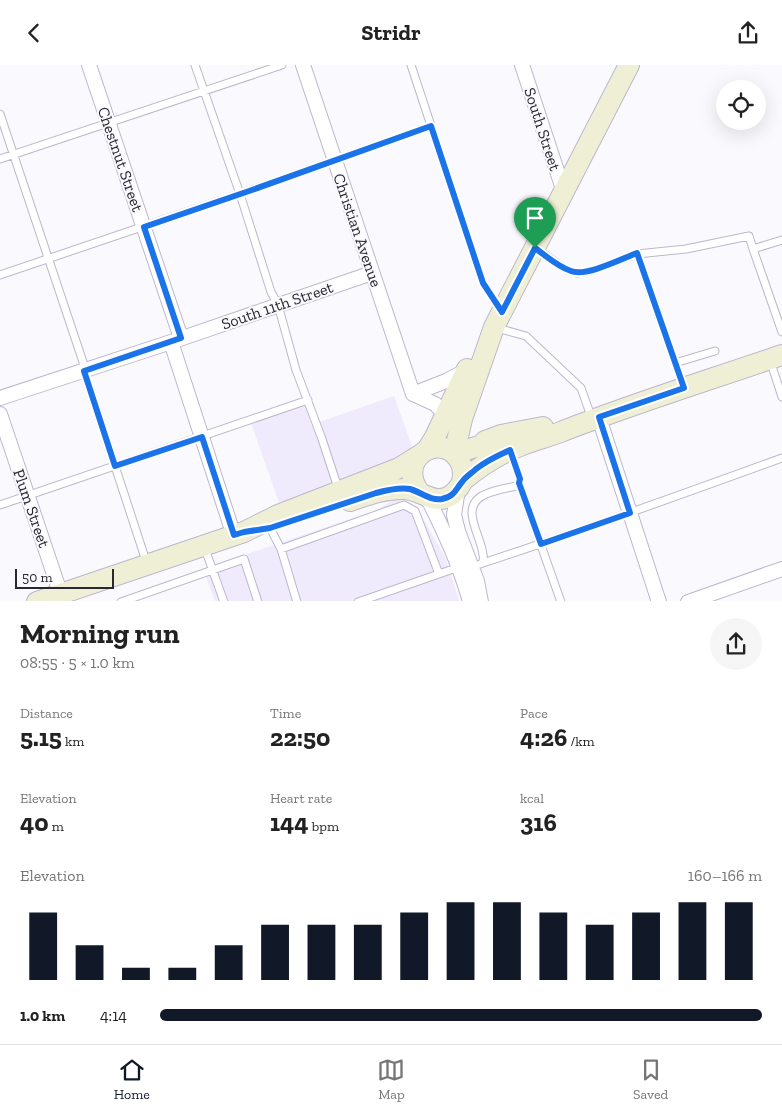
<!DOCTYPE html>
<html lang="en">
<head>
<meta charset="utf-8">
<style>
  :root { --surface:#fff; --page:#f6f6f6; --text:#222; --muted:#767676; --line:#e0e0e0; --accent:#111827 }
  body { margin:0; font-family:"Zilla Slab",serif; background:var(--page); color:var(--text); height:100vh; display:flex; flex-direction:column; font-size:19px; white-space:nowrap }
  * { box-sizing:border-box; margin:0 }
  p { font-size:16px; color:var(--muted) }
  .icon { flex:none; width:28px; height:28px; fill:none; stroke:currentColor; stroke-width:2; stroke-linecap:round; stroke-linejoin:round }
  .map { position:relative; height:536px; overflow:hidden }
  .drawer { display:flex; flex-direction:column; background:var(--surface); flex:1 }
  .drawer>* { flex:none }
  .tools { position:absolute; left:716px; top:15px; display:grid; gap:10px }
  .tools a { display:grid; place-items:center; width:50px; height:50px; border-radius:50%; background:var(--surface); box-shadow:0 5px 20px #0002; font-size:25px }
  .scale { position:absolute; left:15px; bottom:12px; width:99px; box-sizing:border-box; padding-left:5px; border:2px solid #29272f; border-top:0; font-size:14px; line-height:18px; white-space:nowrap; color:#29272f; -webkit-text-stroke:4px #faf9fe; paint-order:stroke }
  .pin { position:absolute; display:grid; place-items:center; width:42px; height:42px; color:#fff; margin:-51px -21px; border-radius:50% 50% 50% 0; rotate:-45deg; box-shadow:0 0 5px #0007 }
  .pin .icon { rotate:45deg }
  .round { display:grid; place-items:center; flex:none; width:52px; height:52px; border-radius:26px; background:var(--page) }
  .overview { display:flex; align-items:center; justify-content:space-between; height:85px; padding:0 20px }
  h1 { font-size:28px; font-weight:800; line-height:38px }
  .metrics { display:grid; grid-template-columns:repeat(3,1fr); gap:8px; height:85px; padding:5px 20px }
  .metrics div { display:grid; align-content:center }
  .metrics b { font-size:25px; font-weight:800 }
  .metrics small { font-size:14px; font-weight:400 }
  .metrics p { font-size:14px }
  .chart { height:140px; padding:10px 20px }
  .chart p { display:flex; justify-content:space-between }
  .chart svg { width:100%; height:90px; margin-top:5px; stroke:var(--accent); stroke-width:6 }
  ul { padding:0 20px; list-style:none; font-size:16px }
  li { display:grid; grid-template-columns:80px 60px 1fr; align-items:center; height:38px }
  li i { height:12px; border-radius:6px; background:var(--accent) }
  header { display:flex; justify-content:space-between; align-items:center; height:65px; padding:0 20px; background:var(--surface); font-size:22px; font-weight:800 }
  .tabs { display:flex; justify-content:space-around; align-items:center; height:70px; border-top:1px solid var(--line); background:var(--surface); font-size:14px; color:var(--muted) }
  .tabs a { display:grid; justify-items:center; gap:2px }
  .tabs .on { color:var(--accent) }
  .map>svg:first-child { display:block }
</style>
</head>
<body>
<header><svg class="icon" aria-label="back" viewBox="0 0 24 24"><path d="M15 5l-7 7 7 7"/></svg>Stridr<svg class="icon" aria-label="share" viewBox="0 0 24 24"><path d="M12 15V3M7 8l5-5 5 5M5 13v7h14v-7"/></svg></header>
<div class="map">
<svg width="782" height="537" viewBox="0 0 782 537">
  <rect width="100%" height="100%" fill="#faf9fe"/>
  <path fill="#efeafc" d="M394,331L413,384L400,393L281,443L251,358L305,339L311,360Z
    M393,435L406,436L419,446L446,494L459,536H215L203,504L377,445Z"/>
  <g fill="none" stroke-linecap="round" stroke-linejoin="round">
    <defs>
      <path id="lane" d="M195,0L240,129L271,227L278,240L296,305L322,374L339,426
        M411,0L478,203L483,218L501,245
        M0,49L83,297L84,306L147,499
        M0,94L282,0
        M782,175L753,184L782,267
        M537,184L564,203L570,206L577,208L590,206L637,189L686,184L749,171L753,184
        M637,189L683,320
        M0,210L251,125L431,61
        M497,263L526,271L581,323L592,354
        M770,295L782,332
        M675,298L715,286
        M519,418L561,537
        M0,440L308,335
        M270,463L281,484
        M204,481L224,537
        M483,498C584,465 683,429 782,393
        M480,499L483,498C483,495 484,492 483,490C482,471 457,441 486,429C495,425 507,423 517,421L519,418L520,414L510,386
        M121,537L244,494L258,537
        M297,537L281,484L404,440L415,446L439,509
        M358,537L459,502"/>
      <path id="street" d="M89,0L181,273
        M303,0L413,329
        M522,0L564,127
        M171,277L234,471
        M413,329L446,316L467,305
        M413,329L435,339L445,349
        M0,333L171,277L372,208
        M0,349L63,536
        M599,353L659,537
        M458,424L454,450L458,466L477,516L481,537
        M427,432C444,466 460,500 470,537
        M688,537L782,504"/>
      <path id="secondary" d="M427,385L435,372L467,304
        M454,389L462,354L494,262L629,0
        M456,391L466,385L482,380L485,376L501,370L543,362
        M462,416C479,402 498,389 520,381C534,375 549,372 563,366C635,338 709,315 782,290
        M350,436C368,430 384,424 402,424C422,423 436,445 455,427C460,422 463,416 463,410C463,403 461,397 457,392C437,367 395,396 420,428
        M37,537L244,467L278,450L399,403L420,390"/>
    </defs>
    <use href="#lane" stroke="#bdb7cd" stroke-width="9"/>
    <use href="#street" stroke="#bdb7cd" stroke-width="16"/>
    <use href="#secondary" stroke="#bdb7cd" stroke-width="22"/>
    <use href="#lane" stroke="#fff" stroke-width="7"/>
    <use href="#street" stroke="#fff" stroke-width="14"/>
    <use href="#secondary" stroke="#eeefd5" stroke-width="20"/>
  </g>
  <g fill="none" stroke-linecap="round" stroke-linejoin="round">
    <defs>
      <path id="route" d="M431,61L478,203L483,218L502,247L535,183C546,191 558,202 571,206C586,212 621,194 637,188L684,323L599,352L630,448L541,479L519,418L520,414L510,385C499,390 486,396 476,404C472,408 465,412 462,417C455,425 455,431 442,434C430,436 421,427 410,424C399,422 387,425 376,428L270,463L244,467L234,470L202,372L115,401L84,306L181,273L144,162L252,125Z"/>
    </defs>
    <use href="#route" stroke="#fff" stroke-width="10"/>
    <use href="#route" stroke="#1a73e8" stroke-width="6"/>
  </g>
  <g text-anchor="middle" stroke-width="4" stroke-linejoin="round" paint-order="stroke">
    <g font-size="16" fill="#29272f" stroke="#faf9fe">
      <text transform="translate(543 64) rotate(72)" y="6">South Street</text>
      <text transform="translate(121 94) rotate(71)" y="6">Chestnut Street</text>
      <text transform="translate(358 165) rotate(71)" y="6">Christian Avenue</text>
      <text transform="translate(277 240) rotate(-19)" y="6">South 11th Street</text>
      <text transform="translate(32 443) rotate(71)" y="6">Plum Street</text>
    </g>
  </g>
</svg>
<div class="tools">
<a><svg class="icon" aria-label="locate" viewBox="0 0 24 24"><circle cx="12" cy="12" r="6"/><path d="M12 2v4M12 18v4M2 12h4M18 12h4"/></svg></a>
</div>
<div class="scale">50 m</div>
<div class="pin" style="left:535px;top:183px;background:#1e9e55"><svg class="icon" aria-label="arrive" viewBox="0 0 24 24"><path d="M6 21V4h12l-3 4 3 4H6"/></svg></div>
</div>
<section class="drawer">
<div class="overview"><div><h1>Morning run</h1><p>08:55 · 5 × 1.0 km</p></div><a class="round"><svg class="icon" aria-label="share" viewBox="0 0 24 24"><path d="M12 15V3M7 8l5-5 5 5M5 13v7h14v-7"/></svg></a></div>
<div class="metrics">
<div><p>Distance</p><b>5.15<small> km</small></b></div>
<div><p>Time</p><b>22:50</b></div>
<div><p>Pace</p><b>4:26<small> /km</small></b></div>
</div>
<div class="metrics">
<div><p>Elevation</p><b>40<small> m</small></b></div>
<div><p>Heart rate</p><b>144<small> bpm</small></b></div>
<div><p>kcal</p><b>316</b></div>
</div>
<div class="chart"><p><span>Elevation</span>160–166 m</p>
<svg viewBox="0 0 160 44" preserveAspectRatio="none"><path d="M5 44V11M15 44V27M25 44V38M35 44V38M45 44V27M55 44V17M65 44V17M75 44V17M85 44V11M95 44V6M105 44V6M115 44V11M125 44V17M135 44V11M145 44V6M155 44V6"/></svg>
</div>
<ul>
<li><b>1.0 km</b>4:14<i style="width:100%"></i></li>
</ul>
</section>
<nav class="tabs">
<a class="on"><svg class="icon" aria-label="home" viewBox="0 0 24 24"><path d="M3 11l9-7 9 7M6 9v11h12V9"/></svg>Home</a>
<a><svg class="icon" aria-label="map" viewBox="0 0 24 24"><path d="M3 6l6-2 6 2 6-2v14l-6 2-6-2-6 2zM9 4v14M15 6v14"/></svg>Map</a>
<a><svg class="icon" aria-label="saved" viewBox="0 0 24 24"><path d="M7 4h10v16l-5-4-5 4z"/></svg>Saved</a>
</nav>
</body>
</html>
